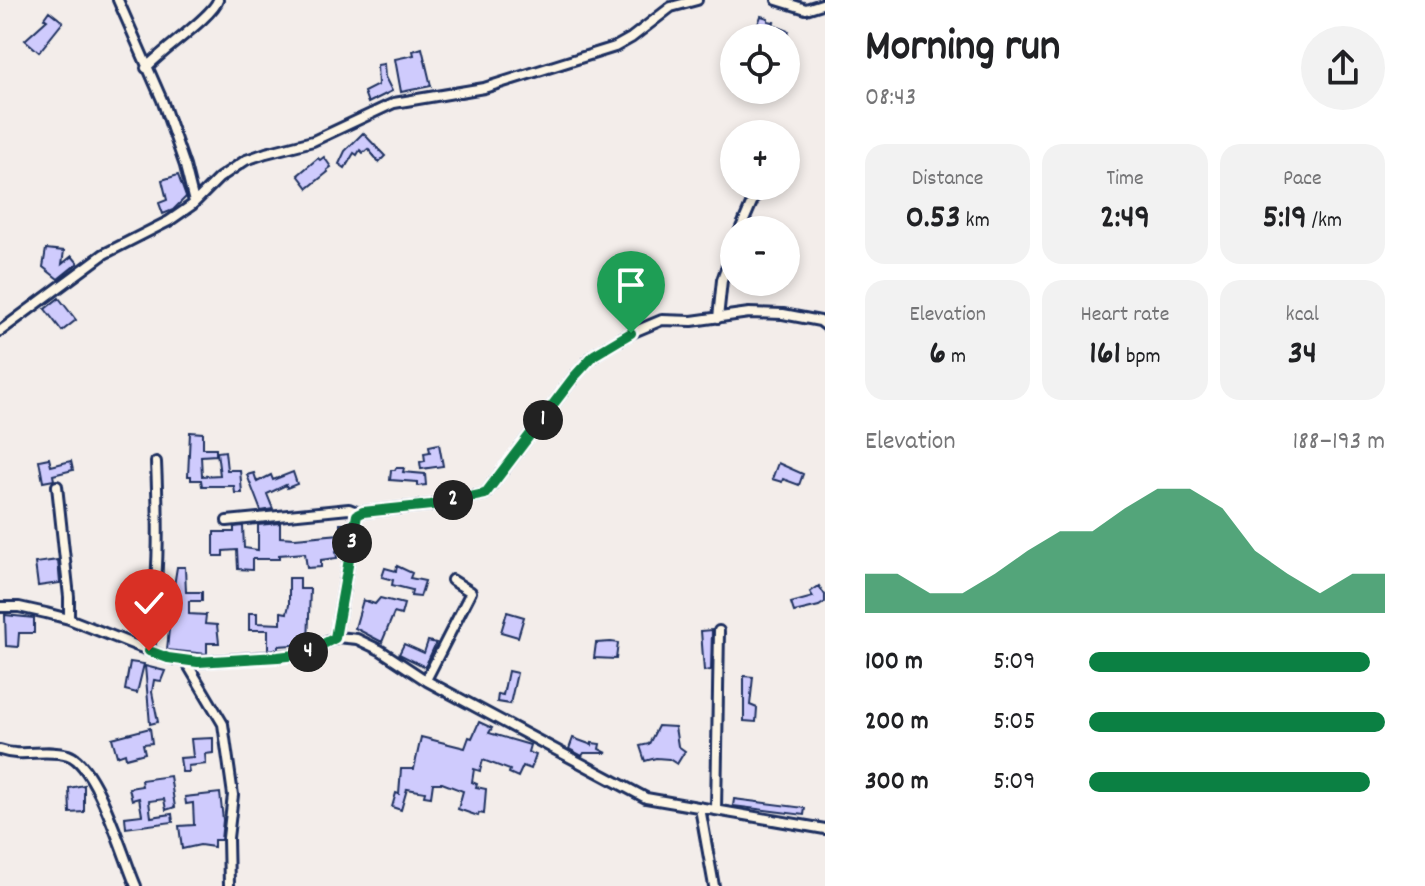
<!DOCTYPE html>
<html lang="en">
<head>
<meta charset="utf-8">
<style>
  :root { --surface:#fff; --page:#f2f2f2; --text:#202124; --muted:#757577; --accent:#0b8043 }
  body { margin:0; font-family:Dekko,sans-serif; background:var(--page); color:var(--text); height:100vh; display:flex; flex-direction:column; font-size:30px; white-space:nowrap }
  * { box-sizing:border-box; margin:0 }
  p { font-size:26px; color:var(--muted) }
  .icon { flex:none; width:44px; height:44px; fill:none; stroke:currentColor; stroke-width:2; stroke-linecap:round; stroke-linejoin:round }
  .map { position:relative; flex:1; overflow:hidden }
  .side { display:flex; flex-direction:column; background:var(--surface); width:600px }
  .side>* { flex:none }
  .controls { position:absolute; left:720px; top:24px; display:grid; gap:16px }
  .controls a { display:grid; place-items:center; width:80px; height:80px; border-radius:50%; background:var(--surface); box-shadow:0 4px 12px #0003; font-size:40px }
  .pin { position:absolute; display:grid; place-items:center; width:68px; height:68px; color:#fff; margin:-82px -34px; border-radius:50% 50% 50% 0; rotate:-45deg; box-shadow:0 0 8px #0007 }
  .pin .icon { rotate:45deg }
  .km { position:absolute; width:40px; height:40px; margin:-20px; border-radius:50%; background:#222; color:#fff; font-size:22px; line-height:40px; text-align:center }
  .round { display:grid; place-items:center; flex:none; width:84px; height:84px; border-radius:42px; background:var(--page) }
  .head { display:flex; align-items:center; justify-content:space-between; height:136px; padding:0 40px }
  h1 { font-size:44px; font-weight:700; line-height:60px }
  .metrics { display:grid; grid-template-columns:repeat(3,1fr); gap:12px; height:136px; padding:8px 40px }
  .metrics div { display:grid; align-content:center; border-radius:20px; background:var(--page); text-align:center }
  .metrics b { font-size:34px; font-weight:700 }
  .metrics small { font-size:22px; font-weight:400 }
  .metrics p { font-size:22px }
  .chart { height:224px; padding:16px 40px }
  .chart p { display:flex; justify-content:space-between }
  .chart svg { width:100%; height:144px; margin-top:8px; fill:var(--accent); opacity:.7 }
  ul { padding:0 40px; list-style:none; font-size:26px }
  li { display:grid; grid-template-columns:128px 96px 1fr; align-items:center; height:60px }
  li i { height:20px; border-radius:10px; background:var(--accent) }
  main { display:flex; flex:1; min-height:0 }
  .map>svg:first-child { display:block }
</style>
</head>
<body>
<main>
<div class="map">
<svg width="825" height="886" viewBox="0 0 825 886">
  <rect width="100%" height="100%" fill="#f3edea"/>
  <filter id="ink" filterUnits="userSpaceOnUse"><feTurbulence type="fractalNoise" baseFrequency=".0125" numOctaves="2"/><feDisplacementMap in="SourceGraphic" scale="16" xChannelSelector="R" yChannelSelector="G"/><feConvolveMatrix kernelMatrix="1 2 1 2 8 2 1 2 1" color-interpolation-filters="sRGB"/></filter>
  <g filter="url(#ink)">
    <path fill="#cfcbfd" stroke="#1b2f5e" stroke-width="2" d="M49,11L63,22L39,52L25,40L47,20L44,18Z
      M761,16L768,18V21L774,22L773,25L789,31L787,38L757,36L758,33L755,32Z
      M422,48L431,86L401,92L395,59L414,55L413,51Z
      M384,64L385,77L392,91L368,103L364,92L378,85L377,65Z
      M363,133L385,156L379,162L368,149L363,153L360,150L357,155L354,153L345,168L339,164L345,151Z
      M324,157L331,167L327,170L328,172L308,188L298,175L318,158L320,160Z
      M178,175L186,197L173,210L163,214L159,203L167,200L162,180Z
      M46,249L64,251L62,264L72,256L78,263L58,279L43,267Z
      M59,298L76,320L62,331L45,309Z
      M190,432L203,433V448H216V455L201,456L202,476L220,475L217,452L225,451L227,470H240L242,493H235L234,486H202L201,480H191V476H188Z
      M439,444L443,466L421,469L420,462L425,461L424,453L430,452L429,446Z
      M49,458L51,466L71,461L73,470L53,475L54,480L43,482L39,460Z
      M778,463L803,474L799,485L783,479L782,482L772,479Z
      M396,468H404L403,472L425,474L426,485L417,486V482L390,480L391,470H395Z
      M293,472L297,484L287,488L286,485L267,494L273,509L261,511L247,475L254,473L257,482L271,475L273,480Z
      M280,523V537L295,538L340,534V524H347L344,551H336L337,558L321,560V567L307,568L305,553L279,555V559H252V570L238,569L237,550L223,551V556H214V532H234V527L243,526L244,548L258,550V525Z
      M58,560L60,583L38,586L35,563Z
      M397,566L412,573L410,578L425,581L420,597L411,596L412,590L392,585L393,580L382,577L385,568L396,571Z
      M177,567H185L186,592H202V601H189V614L206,615L205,624L217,625L219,643H207V654L167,650L170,618H165L166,606H161L163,591L173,592Z
      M289,578H300V589H310L308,644L278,646V649L268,650V630H249V613H257V623L281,624V612L287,613L289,605Z
      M819,586L825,595V602L819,606L794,612L791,603L813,597L810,592Z
      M380,598L404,604L401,615L394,613L382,642L355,628L363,600L375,604Z
      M507,612L524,617L518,637L501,632Z
      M5,615L34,618V633H19L18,647L6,646Z
      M712,630L711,670L704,671L701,631Z
      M428,641L436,643L425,667L399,654L404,644L424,653Z
      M611,642L618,643L616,659L594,658L596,643Z
      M130,662L144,664L137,693L125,690Z
      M145,666L165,671L161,681L154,680L152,692L158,722L150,724Z
      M508,671L517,673L510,704L497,702L498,694L503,695Z
      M744,676L753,677L750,705L757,708L756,722L744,721Z
      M479,722L492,728L489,733L530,745L528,752L536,755L531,769L523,766L518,777L509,773L510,770L483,760L480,771L474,769L472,782L477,784L476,787L486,789L484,814L479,813L478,816L458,809L463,791L442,783H433L431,797L424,796L425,792L407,789L401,810L392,807L396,793L399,794L401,769H414L421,737L465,748L469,737L472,738Z
      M658,726L675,727L678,746L685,751L677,764L669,759L656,758L645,761L640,746L649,744Z
      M150,728L152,743L143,744L145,753L126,758L125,753L117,756L112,738Z
      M213,738V753L205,754L206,764L188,766L189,772H182L180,758L193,757L191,739Z
      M573,738L592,745V743L600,744L599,749L607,753H584L582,756L569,749Z
      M170,776L175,807L166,810L164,799L149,801L151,817L172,814L173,822L126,828L125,817L142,815L139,798L132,800L129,788L142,786L141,780Z
      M84,785V812L70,813L69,788Z
      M220,793L223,820L221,840H214V847L200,845L182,849L179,826L194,825L193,803L186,804L185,797Z
      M734,799L805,808L804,815L733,806Z"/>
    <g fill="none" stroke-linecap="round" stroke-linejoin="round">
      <defs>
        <path id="minor" d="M118,0L162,100L185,166L194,202
          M777,0L806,9L825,3
          M146,68C161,51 213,16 218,0
          M740,230L759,186
          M718,318L722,280L734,246
          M0,331L104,254L169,221L192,205L219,178L246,160L266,153L313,141L394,103L484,88L615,47L631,38L671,7L697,0
          M57,486L69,597V619
          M227,521L349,509L359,513
          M0,607H19L46,613L69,619L168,658L198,662L304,654L337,637L357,639L380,650L427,681L646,798L825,829
          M335,638L357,515L363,512L431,505L485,494L574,377L594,355L631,333L662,320L692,321L749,313L783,314L820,321L825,325
          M149,651C159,584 159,529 156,462
          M185,660L223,724L233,795L228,838L229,886
          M426,680L471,592L452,580
          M0,750C23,758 45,748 68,755C97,764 123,857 136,886
          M700,808L714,886
          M716,810L719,631"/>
      </defs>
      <use href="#minor" stroke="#1b2f5e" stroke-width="14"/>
      <use href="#minor" stroke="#fcf5e5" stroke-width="8"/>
    </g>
  </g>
  <g fill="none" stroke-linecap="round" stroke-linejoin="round" filter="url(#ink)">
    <defs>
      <path id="route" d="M149,651L168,658L198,662L278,657L304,654L335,638L357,515L363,512L431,505L485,494L574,377L594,355L631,333"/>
    </defs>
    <use href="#route" stroke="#fff" stroke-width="16"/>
    <use href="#route" stroke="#0b8043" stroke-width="10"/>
  </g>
</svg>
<div class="controls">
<a><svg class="icon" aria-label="locate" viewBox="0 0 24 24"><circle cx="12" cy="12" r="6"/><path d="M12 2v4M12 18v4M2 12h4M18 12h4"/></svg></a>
<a>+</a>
<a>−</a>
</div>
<div class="pin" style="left:631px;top:333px;background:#1e9e55"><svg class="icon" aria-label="arrive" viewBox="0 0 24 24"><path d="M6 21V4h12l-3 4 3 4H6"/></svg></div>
<div class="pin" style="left:149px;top:651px;background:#d93025"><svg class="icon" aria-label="check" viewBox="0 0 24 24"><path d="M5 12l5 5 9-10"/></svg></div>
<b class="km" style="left:543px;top:420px">1</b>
<b class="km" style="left:453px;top:500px">2</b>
<b class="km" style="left:352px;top:543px">3</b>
<b class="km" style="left:308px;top:652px">4</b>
</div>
<section class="side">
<div class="head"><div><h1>Morning run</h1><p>08:43</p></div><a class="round"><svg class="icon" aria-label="share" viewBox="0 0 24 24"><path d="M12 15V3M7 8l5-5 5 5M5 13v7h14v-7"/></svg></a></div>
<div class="metrics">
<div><p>Distance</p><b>0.53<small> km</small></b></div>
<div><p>Time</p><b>2:49</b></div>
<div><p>Pace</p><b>5:19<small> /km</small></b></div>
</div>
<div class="metrics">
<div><p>Elevation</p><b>6<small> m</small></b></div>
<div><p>Heart rate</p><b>161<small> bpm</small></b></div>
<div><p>kcal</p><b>34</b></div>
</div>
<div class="chart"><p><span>Elevation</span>188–193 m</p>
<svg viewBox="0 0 160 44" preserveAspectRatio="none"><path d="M0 44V32L10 32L20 38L30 38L40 32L50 25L60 19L70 19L80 12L90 6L100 6L110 12L120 25L130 32L140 38L150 32L160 32V44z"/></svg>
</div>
<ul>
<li><b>100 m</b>5:09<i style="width:95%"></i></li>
<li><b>200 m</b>5:05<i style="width:100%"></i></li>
<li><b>300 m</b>5:09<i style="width:95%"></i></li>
</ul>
</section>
</main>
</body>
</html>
